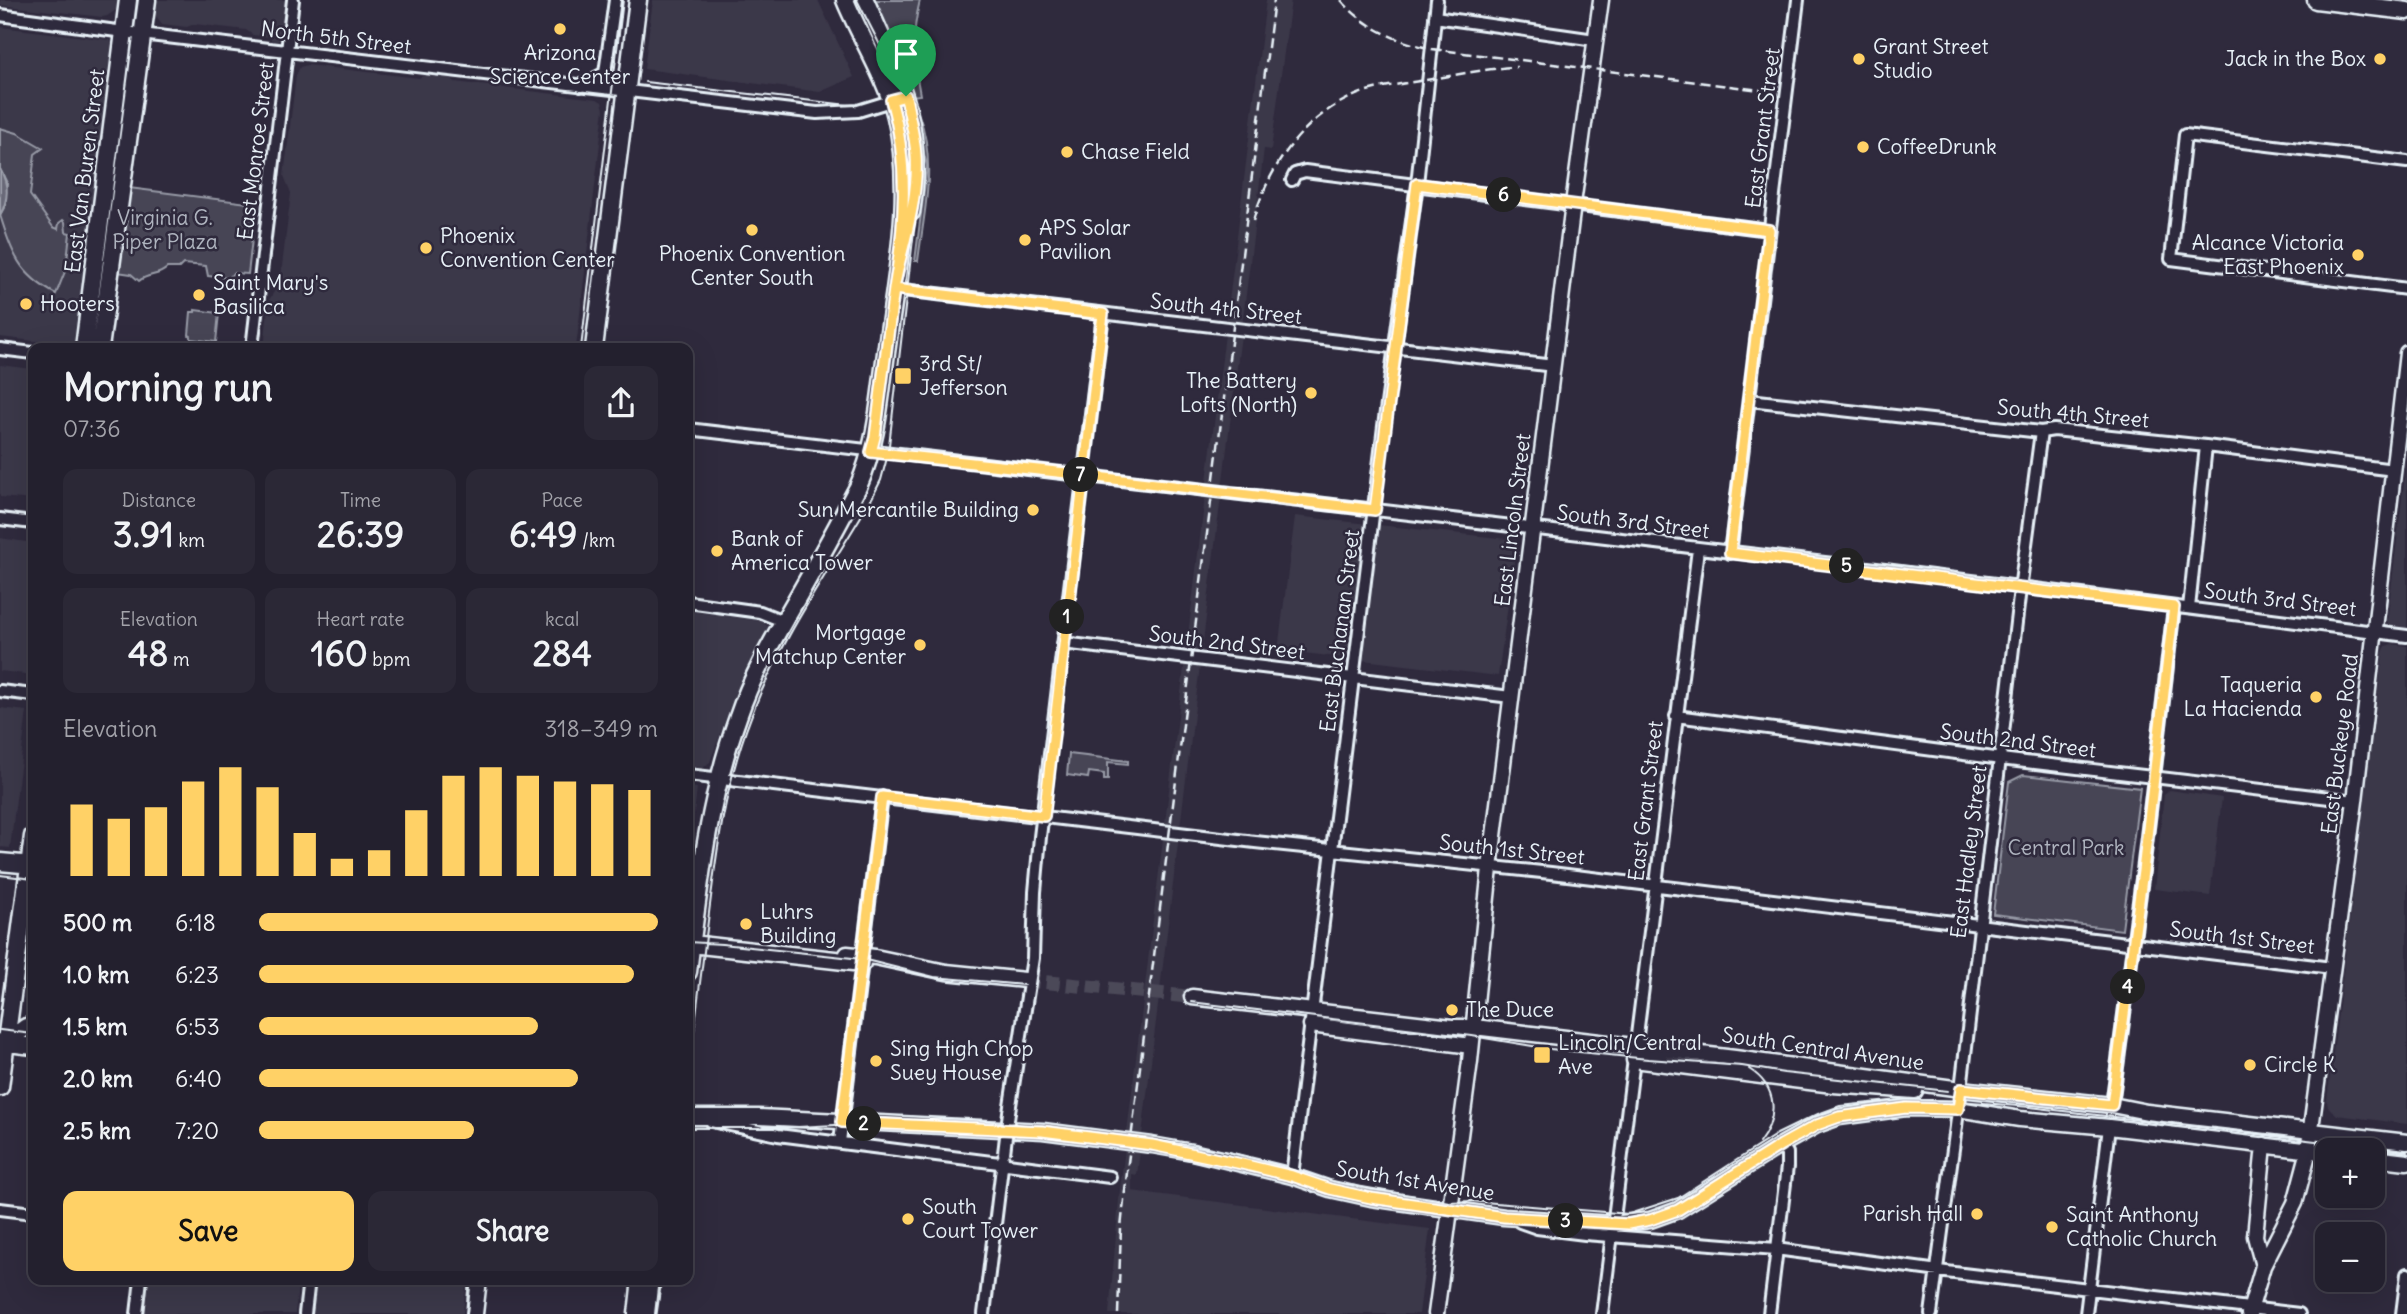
<!DOCTYPE html>
<html lang="en">
<head>
<meta charset="utf-8">
<style>
  :root { --surface:#23202e; --page:#2b2836; --text:#f1f3f6; --muted:#a3a3aa; --line:#403e4a; --accent:#ffd166 }
  body { margin:0; font-family:Delius,sans-serif; background:var(--page); color:var(--text); height:100vh; display:flex; flex-direction:column; font-size:26px; white-space:nowrap }
  * { box-sizing:border-box; margin:0 }
  p { font-size:23px; color:var(--muted) }
  .icon { flex:none; width:38px; height:38px; fill:none; stroke:currentColor; stroke-width:2; stroke-linecap:round; stroke-linejoin:round }
  .map { position:relative; flex:1; overflow:hidden }
  .panel { position:absolute; left:28px; top:343px; width:665px; height:942px; display:flex; flex-direction:column; background:var(--surface); border-radius:14px; box-shadow:0 7px 28px #0002,0 0 0 2px var(--line) }
  .panel>* { flex:none }
  .controls { position:absolute; left:2315px; top:1138px; display:grid; gap:14px }
  .controls a { display:grid; place-items:center; width:70px; height:70px; border-radius:14px; background:var(--surface); box-shadow:0 7px 28px #0002,0 0 0 2px var(--line); font-size:35px }
  .pin { position:absolute; display:grid; place-items:center; width:60px; height:60px; color:#fff; margin:-72px -30px; border-radius:50% 50% 50% 0; rotate:-45deg; box-shadow:0 0 7px #0007 }
  .pin .icon { rotate:45deg }
  .km { position:absolute; width:35px; height:35px; margin:-18px; border-radius:50%; background:#222; color:#fff; font-size:19px; line-height:35px; text-align:center }
  .round { display:grid; place-items:center; flex:none; width:74px; height:74px; border-radius:14px; background:var(--page) }
  .headline { display:flex; align-items:center; justify-content:space-between; height:119px; padding:0 35px }
  h1 { font-size:38px; font-weight:800; line-height:52px }
  .metrics { display:grid; grid-template-columns:repeat(3,1fr); gap:10px; height:119px; padding:7px 35px }
  .metrics div { display:grid; align-content:center; border-radius:14px; background:var(--page); text-align:center }
  .metrics b { font-size:35px; font-weight:800 }
  .metrics small { font-size:19px; font-weight:400 }
  .metrics p { font-size:19px }
  .chart { height:196px; padding:14px 35px }
  .chart p { display:flex; justify-content:space-between }
  .chart svg { width:100%; height:126px; margin-top:7px; stroke:var(--accent); stroke-width:6 }
  .cta { display:flex; gap:14px; margin-top:auto; padding:14px 35px }
  .cta a { flex:1; height:80px; border-radius:14px; background:var(--accent); color:#111; font-size:28px; font-weight:800; line-height:80px; text-align:center }
  .cta a+a { background:var(--page); color:var(--text) }
  ul { padding:0 35px; list-style:none; font-size:23px }
  li { display:grid; grid-template-columns:112px 84px 1fr; align-items:center; height:52px }
  li i { height:18px; border-radius:9px; background:var(--accent) }
  .map>svg:first-child { display:block }
</style>
</head>
<body>
<div class="map">
<svg width="2407" height="1314" viewBox="0 0 2407 1314">
  <rect width="100%" height="100%" fill="#2f2a3d"/>
  <filter id="ink" filterUnits="userSpaceOnUse"><feTurbulence type="fractalNoise" baseFrequency=".0143" numOctaves="2"/><feDisplacementMap in="SourceGraphic" scale="14" xChannelSelector="R" yChannelSelector="G"/><feConvolveMatrix kernelMatrix="1 2 1 2 8 2 1 2 1" color-interpolation-filters="sRGB"/></filter>
  <g filter="url(#ink)">
    <path fill="#3b3749" d="M0,0H118L116,10L107,16L102,17L0,5Z
      M155,0H286L282,28L284,37L278,41L271,40V37L253,35L246,30L194,24L187,27L162,24L154,13Z
      M653,0H818L854,77L820,92L644,69Z
      M1266,0H1291L1271,150L1264,149L1137,1175L1132,1174V1191L1430,1229L1419,1314H1109L1120,1189Z
      M0,27L110,40L116,45L80,335L76,341L68,345L0,337Z
      M307,65L419,78L426,74L450,77L455,82L597,99L602,102L604,109L576,348H264L269,300L280,282L291,193L284,176L296,75L300,67Z
      M0,365L33,369V500L0,497Z
      M2407,458V631L2394,630L2387,622Z
      M1295,516L1517,540L1498,676L1278,650Z
      M0,538L33,543V675L0,671Z
      M688,611L762,621L768,627L731,705L710,762L703,768L688,766Z
      M2392,644L2407,646V1124L2337,1115L2328,1107L2327,1101L2383,652L2386,646Z
      M0,708L27,711L10,848L0,847Z
      M688,787L697,788L688,868Z
      M2170,790L2222,798L2210,896L2154,889L2164,795Z
      M33,954V1020L26,1019Z
      M148,1279H299L295,1314H143Z
      M316,1279H467L463,1314H312Z"/>
    <path fill="#464455" stroke="#979aa6" stroke-width="2" d="M870,0H920C911,37 913,58 920,95L912,96Z
      M919,115C937,163 924,212 918,261H915L927,166L915,117Z
      M0,128L17,133L43,148L35,154L30,195L53,227L58,229L59,223L63,220L65,222L66,232L70,233L66,269L56,294C19,275 12,253 0,215L5,206L7,183L0,169Z
      M129,188L256,204L248,274L233,273L229,278L208,276L206,266L183,264L179,268H167C158,277 148,273 139,281L131,274L117,272Z
      M195,310L219,313L216,342L191,339V336L189,335L191,312H195Z
      M1069,754L1128,761V764L1108,762V780H1104V774L1089,772L1088,778L1067,775Z
      M2023,775L2140,788L2122,930L1993,914L2009,782Z"/>
    <path fill="#696978" stroke="#9c9fab" stroke-width="2" d="M0,169C9,185 9,199 0,215Z"/>
    <g fill="none" stroke-linecap="round" stroke-linejoin="round">
      <path stroke="#4b4859" stroke-width="14" stroke-dasharray="14 7" stroke-linecap="butt" d="M1025,980L1192,997"/>
      <defs>
        <path id="minor" d="M0,15L124,32L817,113L858,111L897,99
          M1435,17L1595,40
          M581,86L605,73L615,0
          M2407,162L2185,135L2171,259L2407,289
          M1292,180L1295,174L1305,171L1769,230
          M894,289L1554,366
          M252,348L293,0
          M0,349L33,353
          M1749,400L2041,432L2054,430L2206,446L2394,470
          M688,429L1885,570L2407,636
          M0,519L33,523
          M1730,553L1798,0
          M688,602L760,612L783,621
          M2189,608L2206,446
          M1063,643L1511,697
          M0,691L33,695
          M1676,716L2009,760L2355,801
          M688,775L1255,842L1551,873L2332,968
          M2112,1105L2143,871L2174,607
          M1009,1112L1033,958L1035,892L1040,837L1103,314
          M711,1121L778,1135L1110,1177
          M840,1142L882,797
          M1292,1176L1384,426L1417,184L1437,0
          M0,1209L33,1213
          M1520,1222L1537,1228L1585,1234L1776,1249L1946,1272L2299,1314
          M137,1314L141,1279
          M305,1314L309,1279
          M984,1314L1003,1159
          M1602,1314L1698,549
          M1769,1314L1787,1167V1153L1781,1145
          M1931,1314L1961,1089L2019,597L2041,432
          M2086,1314L2109,1127
          M2402,1314L2407,1274"/>
        <path id="secondary" d="M847,954L875,957L946,972L1025,980
          M1192,997L1452,1027H1474L1735,1058L1961,1089L2112,1105L2147,1112L2407,1142
          M1311,1025L1471,1046
          M1634,1060L1833,1085L1915,1091
          M688,1117H759L1043,1131L1152,1145L1192,1152L1292,1176L1330,1189L1371,1198L1504,1217L1613,1224L1650,1220L1678,1210L1781,1145L1817,1125L1839,1117L1906,1108L1958,1109L2020,1119L2109,1127L2328,1153
          M2373,1158L2407,1162
          M2263,1266L2255,1236L2264,1145
          M475,1314L479,1279
          M636,1314L640,1279
          M648,1314L653,1279
          M1436,1314L1470,1061L1490,868L1573,204L1601,0
          M2249,1314L2263,1266L2295,1203L2307,1158L2355,801L2407,353"/>
        <path id="primary" d="M865,0C899,76 925,126 911,212
          M2316,0L2407,11
          M84,348L128,0
          M100,348L147,0
          M594,348L638,0
          M0,862L33,865
          M691,944L862,963
          M688,972C699,885 708,800 738,717C756,663 788,616 815,566C830,540 844,513 858,487C878,442 880,393 887,346C897,271 914,192 896,117C888,81 860,37 845,0
          M0,1042L33,1046
          M5,1043L26,1027L33,1028
          M0,1087L33,836"/>
      </defs>
      <use href="#minor" stroke="#e8f1f8" stroke-width="16"/>
      <use href="#secondary" stroke="#e8f1f8" stroke-width="19"/>
      <use href="#primary" stroke="#e8f1f8" stroke-width="21"/>
      <use href="#minor" stroke="#2f2a3d" stroke-width="10"/>
      <use href="#secondary" stroke="#2f2a3d" stroke-width="14"/>
      <use href="#primary" stroke="#2f2a3d" stroke-width="16"/>
      <path stroke="#e8f1f8" stroke-width="2" d="M645,82L848,105
        M581,348L623,0
        M0,875L33,879
        M688,942L722,944L862,959L934,977L1024,985
        M1191,1002L1472,1036L1550,1049L1648,1059L1742,1066L1784,1073L1948,1091
        M0,1030L33,1034
        M1749,1069C1778,1087 1779,1117 1759,1143
        M688,1082C694,1031 700,980 707,929C716,855 724,787 751,717C780,639 830,570 872,498L881,480L888,454L921,170L919,138L906,96L857,0
        M688,1128H780L945,1119L985,1121L1174,1143L1229,1152L1339,1183L1449,1202L1472,1201L1629,1214L1678,1198L1777,1134L1818,1114L1840,1106L1900,1100L1960,1101L2030,1107L2407,1152
        M466,1314L469,1279
        M655,1314L659,1279"/>
      <path stroke="#e8f1f8" stroke-width="2.5" stroke-dasharray="10 5" stroke-linecap="butt" d="M1341,0C1365,28 1396,41 1432,49L1761,90
        M1253,221C1269,165 1306,112 1364,92C1386,85 1410,83 1432,79C1461,74 1489,68 1517,67
        M1118,1314L1121,1228L1128,1163L1274,0"/>
      <defs>
        <path id="minor-bridge" d="M1004,1153L1009,1112"/>
      </defs>
      <use href="#minor-bridge" stroke="#e8f1f8" stroke-width="16" stroke-linecap="butt"/>
      <use href="#minor-bridge" stroke="#2f2a3d" stroke-width="10"/>
    </g>
  </g>
  <g fill="none" stroke-linecap="round" stroke-linejoin="round" filter="url(#ink)">
    <defs>
      <path id="route" d="M906,96C909,116 915,136 916,155C919,202 902,245 894,289L1103,314L1044,816L882,797L842,1122L1042,1131L1152,1145L1242,1164L1292,1176L1330,1189L1371,1198L1504,1217L1628,1224L1650,1220L1678,1210L1781,1145L1817,1125L1839,1117L1906,1108L1958,1109L1961,1089L2112,1105L2143,871L2174,607L1730,553L1769,230L1417,184L1375,510L1097,477L1085,475L871,452L875,437L894,289C905,226 909,162 891,100L906,96"/>
    </defs>
    <use href="#route" stroke="#fff" stroke-width="14"/>
    <use href="#route" stroke="#ffd166" stroke-width="9"/>
  </g>
  <g fill="#ffd166" stroke="#2f2a3d" stroke-width="2.5">
    <circle cx="560" cy="29" r="7"/>
    <circle cx="1859" cy="59" r="7"/>
    <circle cx="2380" cy="59" r="7"/>
    <circle cx="1863" cy="147" r="7"/>
    <circle cx="1067" cy="152" r="7"/>
    <circle cx="752" cy="230" r="7"/>
    <circle cx="1025" cy="240" r="7"/>
    <circle cx="426" cy="248" r="7"/>
    <circle cx="2358" cy="255" r="7"/>
    <circle cx="199" cy="295" r="7"/>
    <circle cx="26" cy="304" r="7"/>
    <rect x="894" y="367" width="18" height="18" rx="3.5"/>
    <circle cx="1311" cy="393" r="7"/>
    <circle cx="1033" cy="510" r="7"/>
    <circle cx="717" cy="551" r="7"/>
    <circle cx="920" cy="645" r="7"/>
    <circle cx="2316" cy="697" r="7"/>
    <circle cx="746" cy="924" r="7"/>
    <circle cx="1452" cy="1010" r="7"/>
    <rect x="1533" y="1046" width="18" height="18" rx="3.5"/>
    <circle cx="876" cy="1061" r="7"/>
    <circle cx="2250" cy="1065" r="7"/>
    <circle cx="1977" cy="1214" r="7"/>
    <circle cx="908" cy="1219" r="7"/>
    <circle cx="2052" cy="1227" r="7"/>
  </g>
  <g text-anchor="middle" stroke-width="5" stroke-linejoin="round" paint-order="stroke">
    <g font-size="21" fill="#e8f1f8" stroke="#2f2a3d">
      <text transform="translate(336 38) rotate(7)" y="7">North 5th Street</text>
      <text transform="translate(1763 128) rotate(-83)" y="7">East Grant Street</text>
      <text transform="translate(256 151) rotate(-83)" y="7">East Monroe Street</text>
      <text transform="translate(85 171) rotate(-83)" y="7">East Van Buren Street</text>
      <text transform="translate(1226 309) rotate(6)" y="7">South 4th Street</text>
      <text transform="translate(2073 414) rotate(5)" y="7">South 4th Street</text>
      <text transform="translate(1513 520) rotate(-83)" y="7">East Lincoln Street</text>
      <text transform="translate(1633 522) rotate(7)" y="7">South 3rd Street</text>
      <text transform="translate(2280 600) rotate(7)" y="7">South 3rd Street</text>
      <text transform="translate(1340 631) rotate(-83)" y="7">East Buchanan Street</text>
      <text transform="translate(1227 643) rotate(7)" y="7">South 2nd Street</text>
      <text transform="translate(2018 741) rotate(7)" y="7">South 2nd Street</text>
      <text transform="translate(2340 744) rotate(-83)" y="7">East Buckeye Road</text>
      <text transform="translate(1646 801) rotate(-83)" y="7">East Grant Street</text>
      <text transform="translate(1512 850) rotate(6)" y="7">South 1st Street</text>
      <text transform="translate(1969 852) rotate(-83)" y="7">East Hadley Street</text>
      <text transform="translate(2242 938) rotate(7)" y="7">South 1st Street</text>
      <text transform="translate(1823 1049) rotate(8)" y="7">South Central Avenue</text>
      <text transform="translate(1415 1181) rotate(9)" y="7">South 1st Avenue</text>
    </g>
    <g font-size="21" fill="#e8f1f8" stroke="#2f2a3d" text-anchor="start">
      <text x="1873" y="54">Grant Street<tspan x="1873" dy="24">Studio</tspan></text>
      <text x="560" y="60" text-anchor="middle">Arizona<tspan x="560" dy="24">Science Center</tspan></text>
      <text x="2366" y="66" text-anchor="end">Jack in the Box</text>
      <text x="1877" y="154">CoffeeDrunk</text>
      <text x="1081" y="159">Chase Field</text>
      <text x="1039" y="235">APS Solar<tspan x="1039" dy="24">Pavilion</tspan></text>
      <text x="440" y="243">Phoenix<tspan x="440" dy="24">Convention Center</tspan></text>
      <text x="2344" y="250" text-anchor="end">Alcance Victoria<tspan x="2344" dy="24">East Phoenix</tspan></text>
      <text x="752" y="261" text-anchor="middle">Phoenix Convention<tspan x="752" dy="24">Center South</tspan></text>
      <text x="213" y="290">Saint Mary's<tspan x="213" dy="24">Basilica</tspan></text>
      <text x="40" y="311">Hooters</text>
      <text x="919" y="371">3rd St/<tspan x="919" dy="24">Jefferson</tspan></text>
      <text x="1297" y="388" text-anchor="end">The Battery<tspan x="1297" dy="24">Lofts (North)</tspan></text>
      <text x="1019" y="517" text-anchor="end">Sun Mercantile Building</text>
      <text x="731" y="546">Bank of<tspan x="731" dy="24">America Tower</tspan></text>
      <text x="906" y="640" text-anchor="end">Mortgage<tspan x="906" dy="24">Matchup Center</tspan></text>
      <text x="2302" y="692" text-anchor="end">Taqueria<tspan x="2302" dy="24">La Hacienda</tspan></text>
      <text x="760" y="919">Luhrs<tspan x="760" dy="24">Building</tspan></text>
      <text x="1466" y="1017">The Duce</text>
      <text x="1558" y="1050">Lincoln/Central<tspan x="1558" dy="24">Ave</tspan></text>
      <text x="890" y="1056">Sing High Chop<tspan x="890" dy="24">Suey House</tspan></text>
      <text x="2264" y="1072">Circle K</text>
      <text x="922" y="1214">South<tspan x="922" dy="24">Court Tower</tspan></text>
      <text x="1963" y="1221" text-anchor="end">Parish Hall</text>
      <text x="2066" y="1222">Saint Anthony<tspan x="2066" dy="24">Catholic Church</tspan></text>
    </g>
    <g font-size="21" fill="#afb4bf" stroke="#2f2a3d">
      <text x="165" y="225">Virginia G.<tspan x="165" dy="24">Piper Plaza</tspan></text>
      <text x="2066" y="855">Central Park</text>
    </g>
  </g>
</svg>
<div class="controls">
<a>+</a>
<a>−</a>
</div>
<div class="pin" style="left:906px;top:96px;background:#1e9e55"><svg class="icon" aria-label="arrive" viewBox="0 0 24 24"><path d="M6 21V4h12l-3 4 3 4H6"/></svg></div>
<b class="km" style="left:1067px;top:617px">1</b>
<b class="km" style="left:864px;top:1124px">2</b>
<b class="km" style="left:1566px;top:1221px">3</b>
<b class="km" style="left:2128px;top:987px">4</b>
<b class="km" style="left:1847px;top:566px">5</b>
<b class="km" style="left:1504px;top:195px">6</b>
<b class="km" style="left:1081px;top:475px">7</b>
<section class="panel">
<div class="headline"><div><h1>Morning run</h1><p>07:36</p></div><a class="round"><svg class="icon" aria-label="share" viewBox="0 0 24 24"><path d="M12 15V3M7 8l5-5 5 5M5 13v7h14v-7"/></svg></a></div>
<div class="metrics">
<div><p>Distance</p><b>3.91<small> km</small></b></div>
<div><p>Time</p><b>26:39</b></div>
<div><p>Pace</p><b>6:49<small> /km</small></b></div>
</div>
<div class="metrics">
<div><p>Elevation</p><b>48<small> m</small></b></div>
<div><p>Heart rate</p><b>160<small> bpm</small></b></div>
<div><p>kcal</p><b>284</b></div>
</div>
<div class="chart"><p><span>Elevation</span>318–349 m</p>
<svg viewBox="0 0 160 44" preserveAspectRatio="none"><path d="M5 44V19M15 44V24M25 44V20M35 44V11M45 44V6M55 44V13M65 44V29M75 44V38M85 44V35M95 44V21M105 44V9M115 44V6M125 44V9M135 44V11M145 44V12M155 44V14"/></svg>
</div>
<ul>
<li><b>500 m</b>6:18<i style="width:100%"></i></li>
<li><b>1.0 km</b>6:23<i style="width:94%"></i></li>
<li><b>1.5 km</b>6:53<i style="width:70%"></i></li>
<li><b>2.0 km</b>6:40<i style="width:80%"></i></li>
<li><b>2.5 km</b>7:20<i style="width:54%"></i></li>
</ul>
<div class="cta"><a>Save</a><a>Share</a></div>
</section>
</div>
</body>
</html>
